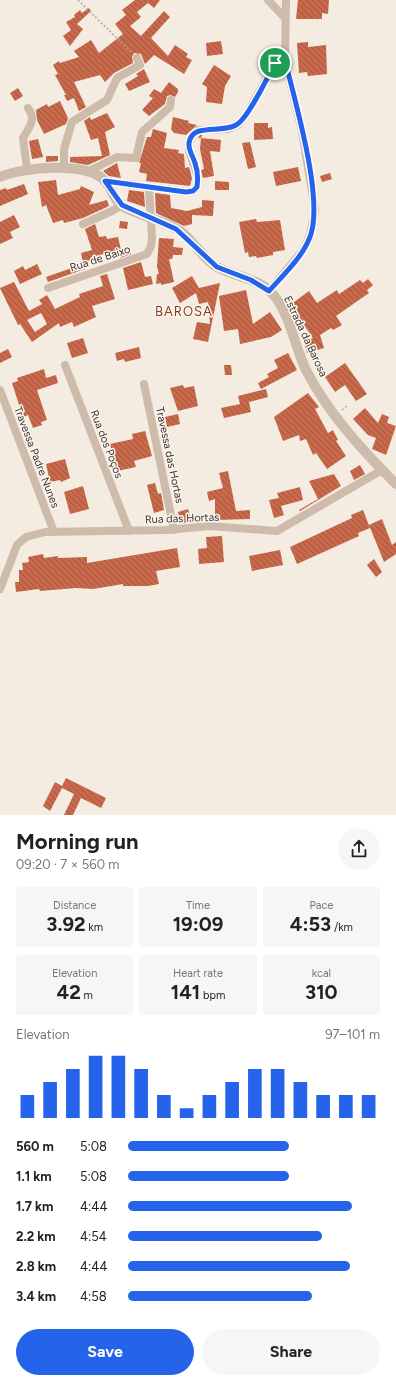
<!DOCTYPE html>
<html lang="en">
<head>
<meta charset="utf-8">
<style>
  :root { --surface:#fff; --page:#f6f6f6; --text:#222; --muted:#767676; --accent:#2563eb }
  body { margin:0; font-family:Figtree,sans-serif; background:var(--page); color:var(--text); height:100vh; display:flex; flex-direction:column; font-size:15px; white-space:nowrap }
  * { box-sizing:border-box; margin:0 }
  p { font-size:13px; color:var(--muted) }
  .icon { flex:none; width:22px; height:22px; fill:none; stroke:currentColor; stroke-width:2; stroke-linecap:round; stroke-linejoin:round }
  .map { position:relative; height:815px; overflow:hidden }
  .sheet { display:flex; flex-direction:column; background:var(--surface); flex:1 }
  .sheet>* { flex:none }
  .pin { position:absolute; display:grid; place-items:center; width:34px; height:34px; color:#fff; margin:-17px; border:2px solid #fff; border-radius:50%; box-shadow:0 1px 4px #0007 }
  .round { display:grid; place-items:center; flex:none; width:42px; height:42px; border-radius:21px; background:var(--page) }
  .headline { display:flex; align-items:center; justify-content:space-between; height:68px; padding:0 16px }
  h1 { font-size:22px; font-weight:700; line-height:30px }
  .figures { display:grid; grid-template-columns:repeat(3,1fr); gap:6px; height:68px; padding:4px 16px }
  .figures div { display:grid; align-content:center; border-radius:4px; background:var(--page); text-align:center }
  .figures b { font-size:20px; font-weight:700 }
  .figures small { font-size:11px; font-weight:400 }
  .figures p { font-size:11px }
  .chart { height:112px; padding:8px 16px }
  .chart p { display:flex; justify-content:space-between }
  .chart svg { width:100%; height:72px; margin-top:4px; stroke:var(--accent); stroke-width:6 }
  .button { display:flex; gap:8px; margin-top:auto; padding:8px 16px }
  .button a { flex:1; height:46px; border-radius:24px; background:var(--accent); color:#fff; font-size:16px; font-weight:700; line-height:46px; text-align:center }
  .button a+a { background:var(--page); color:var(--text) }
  ul { padding:0 16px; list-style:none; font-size:13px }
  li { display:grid; grid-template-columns:64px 48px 1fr; align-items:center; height:30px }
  li i { height:10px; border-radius:5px; background:var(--accent) }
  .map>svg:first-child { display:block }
</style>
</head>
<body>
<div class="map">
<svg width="396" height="815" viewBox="0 0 396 815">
  <defs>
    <pattern id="building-back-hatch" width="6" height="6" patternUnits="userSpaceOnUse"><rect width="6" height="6" fill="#c8694b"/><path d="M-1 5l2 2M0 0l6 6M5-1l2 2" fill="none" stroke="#a4573f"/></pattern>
  </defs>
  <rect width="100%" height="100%" fill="#f4ebe1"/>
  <path fill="url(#building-back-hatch)" fill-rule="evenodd" d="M135,0H160L154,8L148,3L137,12L141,17L130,26L141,36L164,11L170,17L151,38L168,56L175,45L188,54L186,57L192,60L184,74L154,55L145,64L141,54L134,53L132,57L133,63L114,73L105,82L100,75L74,82L86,107L79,111L74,98L67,101L64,95H66L55,75L58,74L53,65L59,61L60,63L79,57L74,51L91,40L99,53L123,34L115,24L126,15L122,10Z
    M298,0H329L328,14L322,13V19H296Z
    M89,8L91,11L77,24L83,29L70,46L63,36L71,30L66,22L75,17L74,15L80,10L82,13Z
    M221,41L223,54L207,56L206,43Z
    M308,42V47L326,45L327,74L308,76L307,72L299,73L297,43Z
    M214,65L231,76L225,86L222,104L206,102L207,87L202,84Z
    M144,69L150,82L129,91L125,84L138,76L136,74Z
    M169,82L178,89V92L175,97L171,95L167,96L165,104L149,116L142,110L153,98L149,96L154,89L161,93Z
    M18,88L23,96L15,101L10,93Z
    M60,101L68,118L66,124L44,134L37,120L36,110L47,104L48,107Z
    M107,113L115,127L105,132L110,155L88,165L70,162V157L102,156L98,138L91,140L84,121L90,117L91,120Z
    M173,117L189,121L188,123L197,125L186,135L174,133L171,129Z
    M254,123H268V128L272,127L273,139L254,140Z
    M153,129L167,133L164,148L179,150L178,153L184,154L185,168L189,167L192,178L190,186L146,181L147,174L139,172L141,163H139L147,137H151Z
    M200,135H202L201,138L221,140L220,152L210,151L214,176L203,178L201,170L204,169L200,149L201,138H198Z
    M38,139L43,157L32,159L29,141Z
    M250,142L256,167L248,169L242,143Z
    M46,156H58V161L46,162Z
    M117,163L121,178L109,176L103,171Z
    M298,167L301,181L276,186L273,172Z
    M330,173L332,179L322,182L320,176Z
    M56,180L58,195L80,189L81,186L94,192L89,205L107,200L109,206L83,218L64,223L63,220L53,223L46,205L42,207L38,182Z
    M215,181L229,182V190H215Z
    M24,184L28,194L0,206V190L6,188L7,190Z
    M129,190L144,192L145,207L127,201Z
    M155,193L170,195L171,208L187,211L202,207V200L214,201L213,216L192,215V224L184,226L156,213Z
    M14,215L20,227L10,232L13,238L0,244V222Z
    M256,219L257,222L280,220L285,250L273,252V255L257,258L256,256L249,257L248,252L245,253L239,222Z
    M120,221L128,222L127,229L119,228Z
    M95,224L99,237L106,236L107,239L118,237L121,250L91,257L92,260L83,262L81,253L92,250L85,229Z
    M159,238L174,239L173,247L183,248L182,255H173L172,259H169L174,282L161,285V283L156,284L157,274H159L157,267Z
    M130,250L131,254L120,258L119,252Z
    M141,262L145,277L151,276L153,284L128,290L123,268Z
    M37,264L42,274L20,284L14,271L23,266L25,270Z
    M83,264L85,269L48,282L46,277Z
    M107,274L115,299L92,306L96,317L74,327L72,322L60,327L59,323L32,342L20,324L18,325L0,288L14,282L29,311L42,304L39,300L47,295L55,309L80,297L79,294L103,286L100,276ZM41,313L47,324L35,332L27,320Z
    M192,276L199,288L220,283L208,342L193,339L197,322L210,324L208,302L199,304L196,293L180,303L172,288Z
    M368,279L373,285L367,290L369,293L336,316L342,325L333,330L331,328L320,335L324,348L307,353L304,341L313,338L290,305L309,291L317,303L337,290L339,294L360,280L363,283Z
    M246,290L253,324L270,312L282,330L271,337L240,344L238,329L224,331L219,296Z
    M83,338L88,353L72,358L67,343Z
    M139,347L141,358L125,362L124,359L117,361L115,353Z
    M8,349L12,357L0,363V353Z
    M288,353L297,370L261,389L258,383L269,377L267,374L278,368L274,360Z
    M345,363L367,394L356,401L345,385L335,392L325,377Z
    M224,365H231L232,375H225Z
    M44,369L46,378L56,375L58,383L37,390L47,420L41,422L42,425L33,428L28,415L23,417L12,383L18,381L17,378Z
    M183,385L184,388L194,386L198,406L178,411L170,388Z
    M266,389L268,397L249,402L251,412L224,418L221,408L240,404L238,396Z
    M308,393L319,407L315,409L328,433L333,430L338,440L336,441L346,456L327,469L316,453L313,455L306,439L300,441L299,435L283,441L274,417Z
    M365,408L378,423L382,414L389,417L387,423L396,426L386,455L372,449L376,438L368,435L353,419Z
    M178,414L180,424L167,427L165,417Z
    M145,431L152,456L134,461L136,467L117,471L110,444L133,439L132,434Z
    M65,459L70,478L61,482L60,480L50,482L46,464Z
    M360,465L365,474L354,480L350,471Z
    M228,471L236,511L250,510V519L215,520V499L209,501L207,492L223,488L219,473Z
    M334,474L341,486L300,511L299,510L318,499L309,481Z
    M155,483L158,494L161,493L164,510L154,513L147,485Z
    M83,486L89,509L70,514L64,492Z
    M300,487L303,500L281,506L284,515L274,518L269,500L279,498L277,493Z
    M188,509L192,522L181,523L178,512Z
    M363,510L370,528L358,533L359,536L297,564L290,547L352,518L351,515Z
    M382,519L392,545L396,542V554L384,562L369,525Z
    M222,536L224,562L199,564L198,549L207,548L206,537Z
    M177,548L180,567L156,571L159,584L148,586H123V584L93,589L76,588L40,591L39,589L16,592L15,582H19V570H23L22,563L29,562L28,557L43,554L44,558L58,556V558L87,557V563Z
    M280,550L283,565L252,571L249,556Z
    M374,559L382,572L376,577L367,565Z
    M66,778L106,798L101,808L81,798L73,815H64L74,794L62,788L50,811L43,806L55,782L62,786Z"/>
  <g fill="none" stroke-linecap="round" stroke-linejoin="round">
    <path stroke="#b9a596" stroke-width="1.5" stroke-dasharray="2 2" stroke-linecap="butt" d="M78,0L131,52
      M342,410L348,405"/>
    <path stroke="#cdbbac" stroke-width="8" d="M268,0L285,18
      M64,168V149L72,122L107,100L117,78L140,65L137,58
      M27,169L23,138C29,127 37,120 28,108
      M87,172L117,157L136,158L142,132L170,107L171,100
      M105,181L186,192L193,191L197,187L198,177L189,151V143L192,136L198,130L228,129L239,124L247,114L275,63L285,60
      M83,224L112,211L122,205
      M48,288L147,254L151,246L152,238L149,188
      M269,291L304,249L310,235L315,210L302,131L285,60L286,0
      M65,365L129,531
      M144,384L174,530
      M0,390L54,532
      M0,589L17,545L26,537L45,532L167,530L210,526L277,531L382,470"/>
    <path stroke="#cdbbac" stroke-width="10" d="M0,177C23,167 87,161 105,181C112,189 114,200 122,206C141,217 166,220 183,233C195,243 203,259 217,267C237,278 262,278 276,298C291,319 295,347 306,370C328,413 362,450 396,484"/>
  </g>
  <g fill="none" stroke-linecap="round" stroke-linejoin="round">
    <defs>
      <path id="route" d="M280,60H285C295,102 323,195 311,234C304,256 284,274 269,291L251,280L217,267L176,229L122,205L105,181L186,192L193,191L197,187C198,179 198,171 195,163C193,156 188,150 189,143C192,122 221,134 236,125C248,119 268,76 275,63Z"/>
    </defs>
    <use href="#route" stroke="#fff" stroke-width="8"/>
    <use href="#route" stroke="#2563eb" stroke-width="5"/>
  </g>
  <g text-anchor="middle" stroke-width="3" stroke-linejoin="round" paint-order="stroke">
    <g font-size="11" fill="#3b302b" stroke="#fbf5ee">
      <text transform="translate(100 258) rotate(-18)" y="4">Rua de Baixo</text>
      <text transform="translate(306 336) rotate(65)" y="4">Estrada da Barosa</text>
      <text transform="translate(107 444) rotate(69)" y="4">Rua dos Poços</text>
      <text transform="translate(170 455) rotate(78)" y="4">Travessa das Hortas</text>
      <text transform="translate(37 457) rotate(69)" y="4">Travessa Padre Nunes</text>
      <text transform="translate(182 518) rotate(-2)" y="4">Rua das Hortas</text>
    </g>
    <g font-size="13" letter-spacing="1" fill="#8c3b22" stroke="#fbf5ee">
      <text x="184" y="316">BAROSA</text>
    </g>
  </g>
</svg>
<div class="pin" style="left:275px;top:63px;background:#1e9e55"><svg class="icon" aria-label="arrive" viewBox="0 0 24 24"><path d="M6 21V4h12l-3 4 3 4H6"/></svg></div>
</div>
<section class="sheet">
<div class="headline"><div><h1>Morning run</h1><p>09:20 · 7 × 560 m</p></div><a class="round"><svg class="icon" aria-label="share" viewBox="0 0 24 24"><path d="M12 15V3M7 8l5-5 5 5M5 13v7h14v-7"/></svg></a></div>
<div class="figures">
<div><p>Distance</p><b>3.92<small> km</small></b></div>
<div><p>Time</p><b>19:09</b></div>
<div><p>Pace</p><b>4:53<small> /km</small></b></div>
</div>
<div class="figures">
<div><p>Elevation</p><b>42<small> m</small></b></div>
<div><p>Heart rate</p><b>141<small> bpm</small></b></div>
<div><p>kcal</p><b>310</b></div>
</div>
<div class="chart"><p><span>Elevation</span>97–101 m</p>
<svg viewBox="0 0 160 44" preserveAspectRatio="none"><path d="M5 44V30M15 44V22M25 44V14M35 44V6M45 44V6M55 44V14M65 44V30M75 44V38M85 44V30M95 44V22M105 44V14M115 44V14M125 44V22M135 44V30M145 44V30M155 44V30"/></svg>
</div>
<ul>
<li><b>560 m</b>5:08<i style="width:64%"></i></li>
<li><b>1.1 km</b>5:08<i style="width:64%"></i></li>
<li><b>1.7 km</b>4:44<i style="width:89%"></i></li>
<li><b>2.2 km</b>4:54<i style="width:77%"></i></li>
<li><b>2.8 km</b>4:44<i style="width:88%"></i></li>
<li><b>3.4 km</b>4:58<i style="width:73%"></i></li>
</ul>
<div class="button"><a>Save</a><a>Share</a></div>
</section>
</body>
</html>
